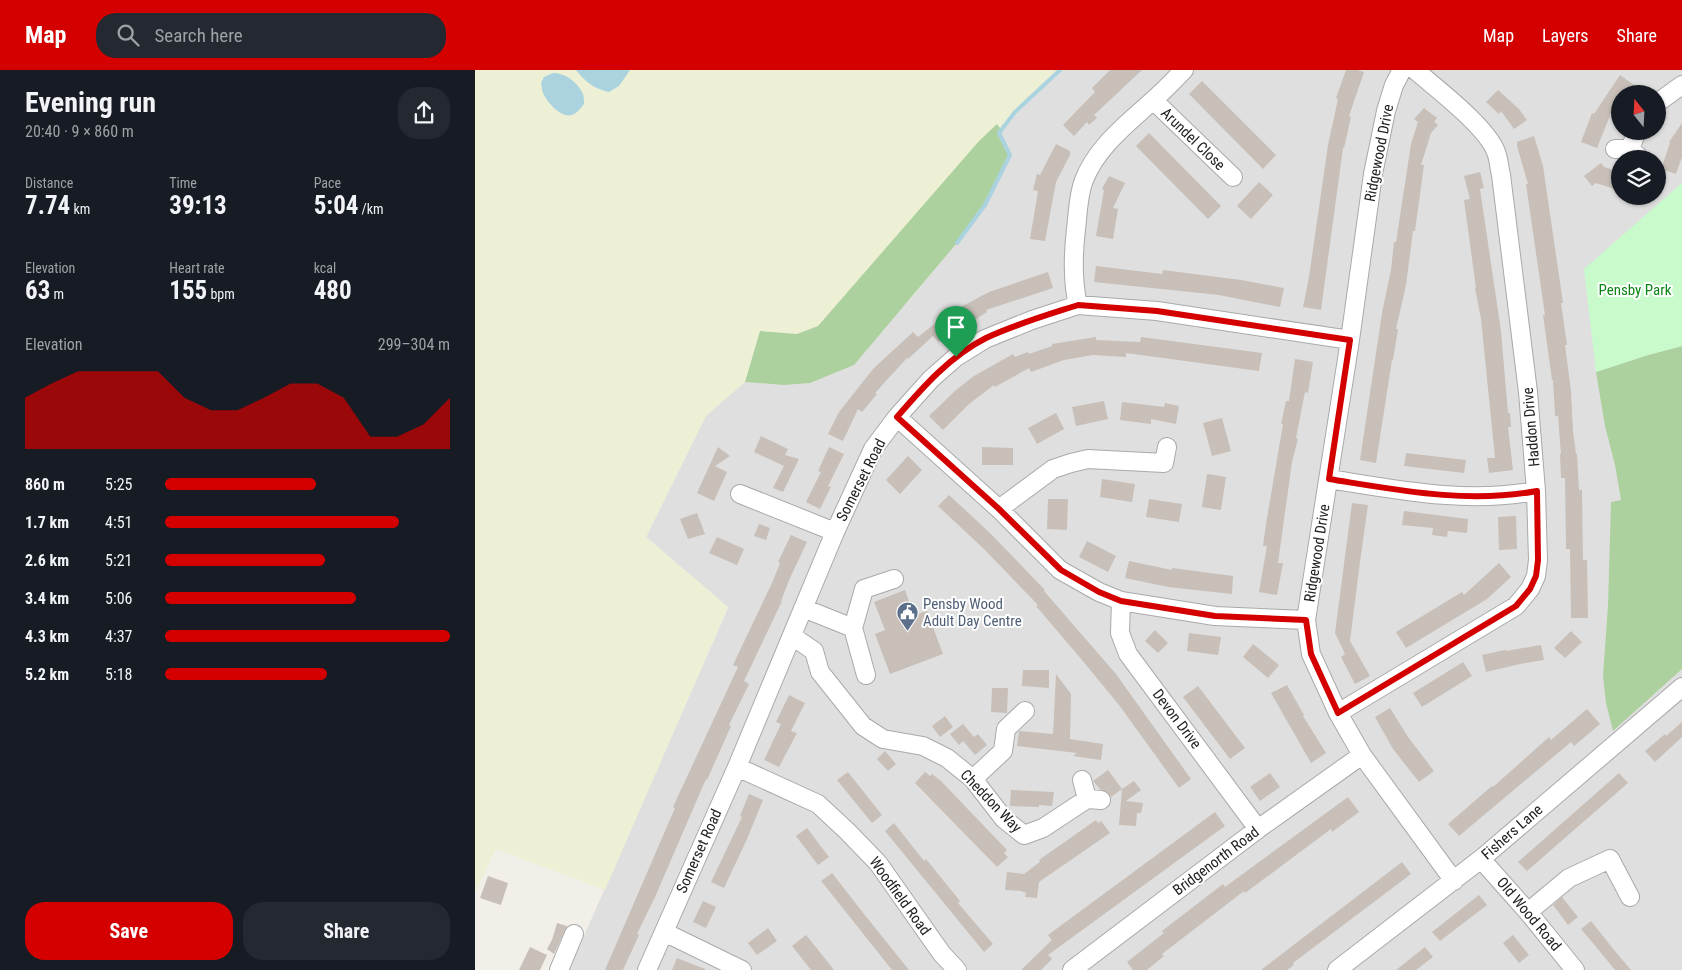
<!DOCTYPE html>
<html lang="en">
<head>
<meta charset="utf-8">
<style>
  :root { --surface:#171b24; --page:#242831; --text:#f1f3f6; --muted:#9ea1a6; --accent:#d40000 }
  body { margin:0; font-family:"Roboto Condensed",sans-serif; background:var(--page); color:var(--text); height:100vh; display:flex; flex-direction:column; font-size:19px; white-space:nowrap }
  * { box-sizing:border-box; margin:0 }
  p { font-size:16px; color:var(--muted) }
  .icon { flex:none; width:28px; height:28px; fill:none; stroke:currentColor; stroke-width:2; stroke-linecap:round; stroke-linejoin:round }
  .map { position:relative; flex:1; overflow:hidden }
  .side { display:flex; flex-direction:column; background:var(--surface); width:475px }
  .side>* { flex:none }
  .needle { width:32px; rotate:342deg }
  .buttons { position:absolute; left:1136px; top:15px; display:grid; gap:10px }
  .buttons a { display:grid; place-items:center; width:55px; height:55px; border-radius:50%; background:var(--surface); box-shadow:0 1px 4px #0004; font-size:25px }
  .pin { position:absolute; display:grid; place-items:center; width:42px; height:42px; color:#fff; margin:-51px -21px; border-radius:50% 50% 50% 0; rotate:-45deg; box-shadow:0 0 5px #0007 }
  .pin .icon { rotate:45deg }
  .round { display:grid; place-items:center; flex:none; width:52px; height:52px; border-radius:20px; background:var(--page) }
  .head { display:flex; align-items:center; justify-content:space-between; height:85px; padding:0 25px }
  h1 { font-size:28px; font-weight:700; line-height:38px }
  .stats { display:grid; grid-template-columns:repeat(3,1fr); gap:8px; height:85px; padding:5px 25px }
  .stats div { display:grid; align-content:center }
  .stats b { font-size:25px; font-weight:700 }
  .stats small { font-size:14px; font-weight:400 }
  .stats p { font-size:14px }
  .chart { height:140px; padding:10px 25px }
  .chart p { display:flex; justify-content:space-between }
  .chart svg { width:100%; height:90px; margin-top:5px; fill:var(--accent); opacity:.7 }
  .action { display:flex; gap:10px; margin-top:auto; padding:10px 25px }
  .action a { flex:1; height:58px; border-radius:20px; background:var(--accent); color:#fff; font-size:20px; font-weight:700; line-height:58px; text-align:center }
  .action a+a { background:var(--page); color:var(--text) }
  ul { padding:0 25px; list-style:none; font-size:16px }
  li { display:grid; grid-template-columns:80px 60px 1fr; align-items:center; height:38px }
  li i { height:12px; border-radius:6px; background:var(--accent) }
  header { display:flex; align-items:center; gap:30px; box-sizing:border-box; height:70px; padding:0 25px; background:var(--accent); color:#fff }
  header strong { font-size:24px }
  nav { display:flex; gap:28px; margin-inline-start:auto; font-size:18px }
  .search { width:350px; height:45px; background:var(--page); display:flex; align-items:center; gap:12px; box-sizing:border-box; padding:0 18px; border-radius:20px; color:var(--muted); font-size:19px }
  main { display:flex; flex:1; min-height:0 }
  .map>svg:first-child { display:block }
</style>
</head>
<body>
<header>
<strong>Map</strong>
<div class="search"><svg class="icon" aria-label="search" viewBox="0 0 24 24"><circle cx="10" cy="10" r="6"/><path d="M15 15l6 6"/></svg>Search here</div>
<nav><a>Map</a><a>Layers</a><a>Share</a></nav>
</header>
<main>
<section class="side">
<div class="head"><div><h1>Evening run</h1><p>20:40 · 9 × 860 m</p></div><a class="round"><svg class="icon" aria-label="share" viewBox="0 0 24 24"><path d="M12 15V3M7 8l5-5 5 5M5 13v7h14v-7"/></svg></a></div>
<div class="stats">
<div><p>Distance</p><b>7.74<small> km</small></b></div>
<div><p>Time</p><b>39:13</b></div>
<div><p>Pace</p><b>5:04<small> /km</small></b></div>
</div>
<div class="stats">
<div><p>Elevation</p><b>63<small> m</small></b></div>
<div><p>Heart rate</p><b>155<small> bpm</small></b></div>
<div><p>kcal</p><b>480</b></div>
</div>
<div class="chart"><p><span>Elevation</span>299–304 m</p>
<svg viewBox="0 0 160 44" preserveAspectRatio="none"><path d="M0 44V19L10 12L20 6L30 6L40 6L50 6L60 19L70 25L80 25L90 19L100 12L110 12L120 19L130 38L140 38L150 32L160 19V44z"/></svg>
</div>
<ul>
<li><b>860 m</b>5:25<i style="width:53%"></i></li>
<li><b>1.7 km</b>4:51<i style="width:82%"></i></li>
<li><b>2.6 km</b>5:21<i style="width:56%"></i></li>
<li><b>3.4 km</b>5:06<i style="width:67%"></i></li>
<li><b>4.3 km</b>4:37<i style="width:100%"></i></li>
<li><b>5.2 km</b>5:18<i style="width:57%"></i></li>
</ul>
<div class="action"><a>Save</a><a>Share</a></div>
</section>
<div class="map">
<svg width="1207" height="900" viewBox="0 0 1207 900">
  <rect width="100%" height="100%" fill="#f2efe9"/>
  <path fill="#e0dfdf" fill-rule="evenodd" d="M585,0H1207V900H94L253,538L171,467L231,345L270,312L308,315L432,233L482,173L510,135L526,105L535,86L524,63L525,58ZM1145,24H1182V61H1145ZM1145,89H1182V126H1145Z"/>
  <path fill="#eef0d5" d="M0,0H585L525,58L522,55L343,256L322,264L285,261L270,312L231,346L171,467L253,537L130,820L21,779L0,823Z"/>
  <path fill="#add19e" d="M522,54L525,58L524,63L535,85L510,135L482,173L379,295L335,313L308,315L270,312L285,261L322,264L343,256L504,71Z
    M1207,276V599L1138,661L1131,633L1128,606L1133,535L1136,432L1146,430L1140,395L1130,356L1121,302L1173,285Z"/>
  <path fill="#c8facc" d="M1207,113V276L1173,285L1121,302L1109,199Z"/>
  <path fill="#aad3df" d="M101,0H155L144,16L134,22C120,19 110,12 101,0Z
    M78,3C90,3 101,11 107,22C109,25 109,30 109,34C106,38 102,43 97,45C86,48 74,34 69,25C67,22 67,17 66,13L69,7Z"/>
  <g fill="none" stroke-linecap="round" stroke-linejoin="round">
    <path stroke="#aad3df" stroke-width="4" d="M482,173L510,135L535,85L524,63L540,42L585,0"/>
  </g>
  <path fill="#c7bfb8" d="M635,0H667L619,45L622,48L614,55L612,52L599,66L588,55L620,22L617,18Z
    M871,0H882L889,2L874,46L876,47L869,78H868L846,240L828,237L834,207L853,75L863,29L861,28Z
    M1145,5L1159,15L1153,24H1145V43L1138,38L1122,78L1106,72L1117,43L1119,44Z
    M727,11L801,85L788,99L714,24Z
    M1023,20L1044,39L1052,50L1039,59L1026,41L1024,44L1011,32Z
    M949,38L962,48L959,52L963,55L956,63L946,95H949L940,161H938L931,215L921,259H923L918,290H917L901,393L885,390L907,243L916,200L919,172H921L936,74L943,52L939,49Z
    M1207,53V87L1201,104L1186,99L1195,73L1194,72Z
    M674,63L746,136L733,149L661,76Z
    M1059,66L1068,96L1088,233H1086L1092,275H1090L1096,321L1098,361L1101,384H1102L1104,420H1107L1108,490H1112L1113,548H1096L1095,479H1091L1090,408H1086L1085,384H1086L1083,346H1080L1078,310H1077L1068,245H1070L1051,114H1053L1042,76V72Z
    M581,74L595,81V85L581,112L570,171L555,169L563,121L558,120L562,104L565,105Z
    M1126,93L1129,97L1145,102V113L1143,120L1121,113L1117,116L1109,106Z
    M1005,102L1009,118L1005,119L1026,261L1033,343H1035L1036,357H1033L1038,400L1014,403L1012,388H1020L1006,249L1000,218H1001L989,130L995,129L989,106Z
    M634,106L650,113L638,138L643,139L638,169L621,166L629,120L627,119Z
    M784,112L798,125L776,149L762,136Z
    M621,196L687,204L688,200L766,210L809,218L805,237L744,225L619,212Z
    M573,202L578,218L511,240L512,242L493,254L491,251L464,272L458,266L433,289L432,288L400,323L402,324L387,342L383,339L368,371L353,364L364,342L398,299L438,262L443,267L471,245L514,222Z
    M621,267V270L665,272L666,267L787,283L784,301L651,283V287L618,285L589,290L556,302L554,298L520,317L519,315L494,334L468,360L454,346L481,320L499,306L538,284L540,287L553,282L554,284L577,276V274Z
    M820,289L838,292L833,323L830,322L821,368L823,369L817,392L803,493H808L802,525L784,522L792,476H788L791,454L808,354H806L811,331H814Z
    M629,331L633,349L601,356L597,337Z
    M647,332L689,337L690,333L704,336L701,354L676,349V354L645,350Z
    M581,343L589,359L562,374L553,358Z
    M747,348L756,381L737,386L728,353Z
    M286,366L313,379L310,385L324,389L308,422L298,418L309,396L279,382Z
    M243,377L255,386L240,396L252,402L239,431L222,423Z
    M354,377L369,384L353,416L356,417L345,439L331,432L346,402L343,401Z
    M507,377L538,378V395H507Z
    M931,383L991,390L989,403L929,396Z
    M433,386L447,400L425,424L411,410Z
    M732,404L751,407L746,440L727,437Z
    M627,409L660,414L657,432L625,427Z
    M474,425L515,463L570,520L569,521L641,604L716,709L704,718L644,635L607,590L561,536L563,535L509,479L463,436Z
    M573,429H593L592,460L572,459Z
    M674,429L707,434L704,452L671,447Z
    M877,433L893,435L885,492L875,571L895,606L880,614L866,587L870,584L860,563Z
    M929,441L993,449L992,463L973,461L972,467L957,465L958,458L927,455Z
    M222,443L230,464L213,469L205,449Z
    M1041,446L1042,479L1024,480L1023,447Z
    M284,454L295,458L291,470L279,466Z
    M316,465L332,472L315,508L306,531H307L269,611L274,614L254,655L256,656L232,710L231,709L180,827L162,864L164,865L148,900H130L200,738L198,737L263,597L258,595L297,513L305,493L303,492Z
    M242,467L269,479L262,495L234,483Z
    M612,471L641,486L633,502L604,487Z
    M654,491L697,500V498L758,506L757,524L693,517L650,508Z
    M1024,493L1036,507L1012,529L931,578L921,562L987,522L989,525Z
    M430,520L439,545L452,541L468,584L415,604L400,564L410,560L399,532Z
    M680,560L693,573L683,583L670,571Z
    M1096,561L1107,572L1090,588L1079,578Z
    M714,563L746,567L743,585L712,581Z
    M778,574L804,595L793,608L768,587Z
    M1066,575L1069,590L1045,594L1011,602L1007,585L1030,580L1031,581Z
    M988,592L997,606L947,637L938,623Z
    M548,600H574V618L547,616Z
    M581,604L596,624L595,669L628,674L626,690L598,686L602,683L542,676L544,661L578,664Z
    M812,615L829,645L828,646L851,683L836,693L796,623Z
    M723,616L770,678L755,689L708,627Z
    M517,618H533L532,643L516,642Z
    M314,625L330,633L316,661L322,663L304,697L289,690L306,654L301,652Z
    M915,638L933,667L959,701L944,712L918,679L900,647Z
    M1112,639L1125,654L1099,676L1096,672L984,766L973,754L1017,716L1018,717L1074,667L1076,670Z
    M470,646L478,657L465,667L457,656Z
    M1207,652V667L1180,692L1170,681L1190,664L1191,666Z
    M488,654L499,667L503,664L512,675L500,685L488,671L484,675L475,664Z
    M410,681L421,694L413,701L402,689Z
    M633,700L647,719L636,727L632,722L625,719L618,711Z
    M373,702L407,745L397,753L362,710Z
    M450,702L455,706L457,704L466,711L532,780L529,783L533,787L522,797L440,713Z
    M795,703L805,717L785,731L775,717Z
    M1144,703L1153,713L1052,801L1043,792Z
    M659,711L666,720L651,731L668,733L666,743H662L661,756L644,755L647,719Z
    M536,720L579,722L577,736L564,735V737L535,736Z
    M274,724L288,730L272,769L249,818L236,812L267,747L265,746Z
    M873,727L884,742L857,762L856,759L770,823L769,821L687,884L689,886L672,900H658L652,892L689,863L687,861L748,814L750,817Z
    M740,742L750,756L573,885L577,889L566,900H546L577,870L573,865Z
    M621,750L623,753L626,751L635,763L564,812L562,828L550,827L551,823L546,821L530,820L532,802L549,804L565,792L564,790Z
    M419,753L449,791L451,789L485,831L483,833L518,874L509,882L410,761Z
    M332,758L354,787L343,795L321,766Z
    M927,792L936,804L818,893L819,895L812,900H786Z
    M357,803L389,844L434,900H417L355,822L346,811Z
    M13,806L33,813L26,835L5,828Z
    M1004,825L1012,835L965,871L957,862Z
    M1087,827L1103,847L1093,855L1078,835Z
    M228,831L241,837L231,858L218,852Z
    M1116,851L1139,880L1156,900H1140L1122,878L1106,859Z
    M82,853L92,856L79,884L72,879L77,870Z
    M293,858L302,871L282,885L273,873Z
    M331,865L340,876L359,900H336L317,876Z
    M1038,865L1054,885L1044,893L1028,873Z
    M55,877L72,885L65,900H44Z
    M950,877L958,887L941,900H921Z
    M202,888L230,899V900H197Z"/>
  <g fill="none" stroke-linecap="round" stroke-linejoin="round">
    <defs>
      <path id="minor" d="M927,0L919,15L911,41L898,104L875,270L831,550L836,584L863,643L887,685L979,811
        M678,30L758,107
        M1182,33L1207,15
        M1140,79H1155L1163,86
        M1155,79L1162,61
        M603,235C597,210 598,185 601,159C603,143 603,125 609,110C622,77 651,55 676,32C688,22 698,11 709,0
        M422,347L524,439L585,500L624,522L646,531L740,546L831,550
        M854,409C923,420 992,434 1061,421
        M265,424L360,462
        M524,439L578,399L596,393L613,389L689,393L692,377
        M646,531L645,563L653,584L783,759
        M328,538L378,558L391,605
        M378,558L389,519L419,509
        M317,566L339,581L345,602L388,656L408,669L448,676L472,688L498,709L529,749L549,765L568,758L612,729
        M863,643L1041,536L1055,519L1061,506L1063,490L1061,421L1053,322L1026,105C1024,98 1024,89 1021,82C1012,57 962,19 940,0
        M262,697L343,734L372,761L403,793L467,884L482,900
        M498,709L528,681L531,659L550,641
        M607,710L612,729L626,730
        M1006,789L1053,842L1100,900
        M1053,842L1094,808L1135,789L1155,827
        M189,862L267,900
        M84,900L99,864
        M172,900L262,697L360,462L398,379L422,347L456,309L481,287L510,269L557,250L603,235L682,241L875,270
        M597,900L783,759L887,685
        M862,900L1006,789L1207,617"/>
    </defs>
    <use href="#minor" stroke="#a9a9a9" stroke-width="20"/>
    <use href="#minor" stroke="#fff" stroke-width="18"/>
  </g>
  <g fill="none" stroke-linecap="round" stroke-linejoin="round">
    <defs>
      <path id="route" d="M603,235L682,241L875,270L854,409C923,420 992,434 1062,421L1063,490L1061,506L1055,519L1041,536L863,643L836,584L831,550L740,546L646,531L624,522L586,500L524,439L422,347C448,317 475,286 511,268C541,254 572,245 603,235Z"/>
    </defs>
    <use href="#route" stroke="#fff" stroke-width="10"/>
    <use href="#route" stroke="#d40000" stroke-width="6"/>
  </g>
  <defs>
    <symbol id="civic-pin" viewBox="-11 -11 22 30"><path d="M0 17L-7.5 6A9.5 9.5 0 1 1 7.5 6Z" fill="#5c6f8a" stroke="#fff"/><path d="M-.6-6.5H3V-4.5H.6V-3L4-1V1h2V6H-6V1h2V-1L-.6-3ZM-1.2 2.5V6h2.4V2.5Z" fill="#fff"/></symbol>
  </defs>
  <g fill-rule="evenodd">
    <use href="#civic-pin" x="420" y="530" width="25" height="34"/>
  </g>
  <g text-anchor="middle" stroke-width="4" stroke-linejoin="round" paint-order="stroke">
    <g font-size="15" fill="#222" stroke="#fff">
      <text transform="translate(718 69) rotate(44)" y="5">Arundel Close</text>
      <text transform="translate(904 83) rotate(-79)" y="5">Ridgewood Drive</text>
      <text transform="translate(1056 357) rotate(-95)" y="5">Haddon Drive</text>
      <text transform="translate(386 410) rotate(-63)" y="5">Somerset Road</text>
      <text transform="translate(842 483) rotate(-81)" y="5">Ridgewood Drive</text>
      <text transform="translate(702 649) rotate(53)" y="5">Devon Drive</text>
      <text transform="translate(516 731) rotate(46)" y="5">Cheddon Way</text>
      <text transform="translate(1037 762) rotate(-41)" y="5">Fishers Lane</text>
      <text transform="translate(224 781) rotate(-66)" y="5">Somerset Road</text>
      <text transform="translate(741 791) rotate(-37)" y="5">Bridgenorth Road</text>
      <text transform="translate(425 826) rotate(54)" y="5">Woodfield Road</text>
      <text transform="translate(1054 844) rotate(50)" y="5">Old Wood Road</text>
    </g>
    <g font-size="15" fill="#0c8416" stroke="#fff">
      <text x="1160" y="225">Pensby Park</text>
    </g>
    <g font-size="15" fill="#4e5e75" stroke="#fff" text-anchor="start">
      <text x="448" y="539">Pensby Wood<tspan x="448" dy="17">Adult Day Centre</tspan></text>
    </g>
  </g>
</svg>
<div class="buttons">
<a><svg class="needle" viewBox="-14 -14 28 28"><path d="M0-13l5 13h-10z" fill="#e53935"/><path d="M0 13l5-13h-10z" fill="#9ea1a6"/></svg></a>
<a><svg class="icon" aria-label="layers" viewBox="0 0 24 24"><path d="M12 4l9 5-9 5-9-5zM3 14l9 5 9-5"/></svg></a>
</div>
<div class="pin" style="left:481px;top:287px;background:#1e9e55"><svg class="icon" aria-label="arrive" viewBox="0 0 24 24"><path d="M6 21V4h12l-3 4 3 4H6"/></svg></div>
</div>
</main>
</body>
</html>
